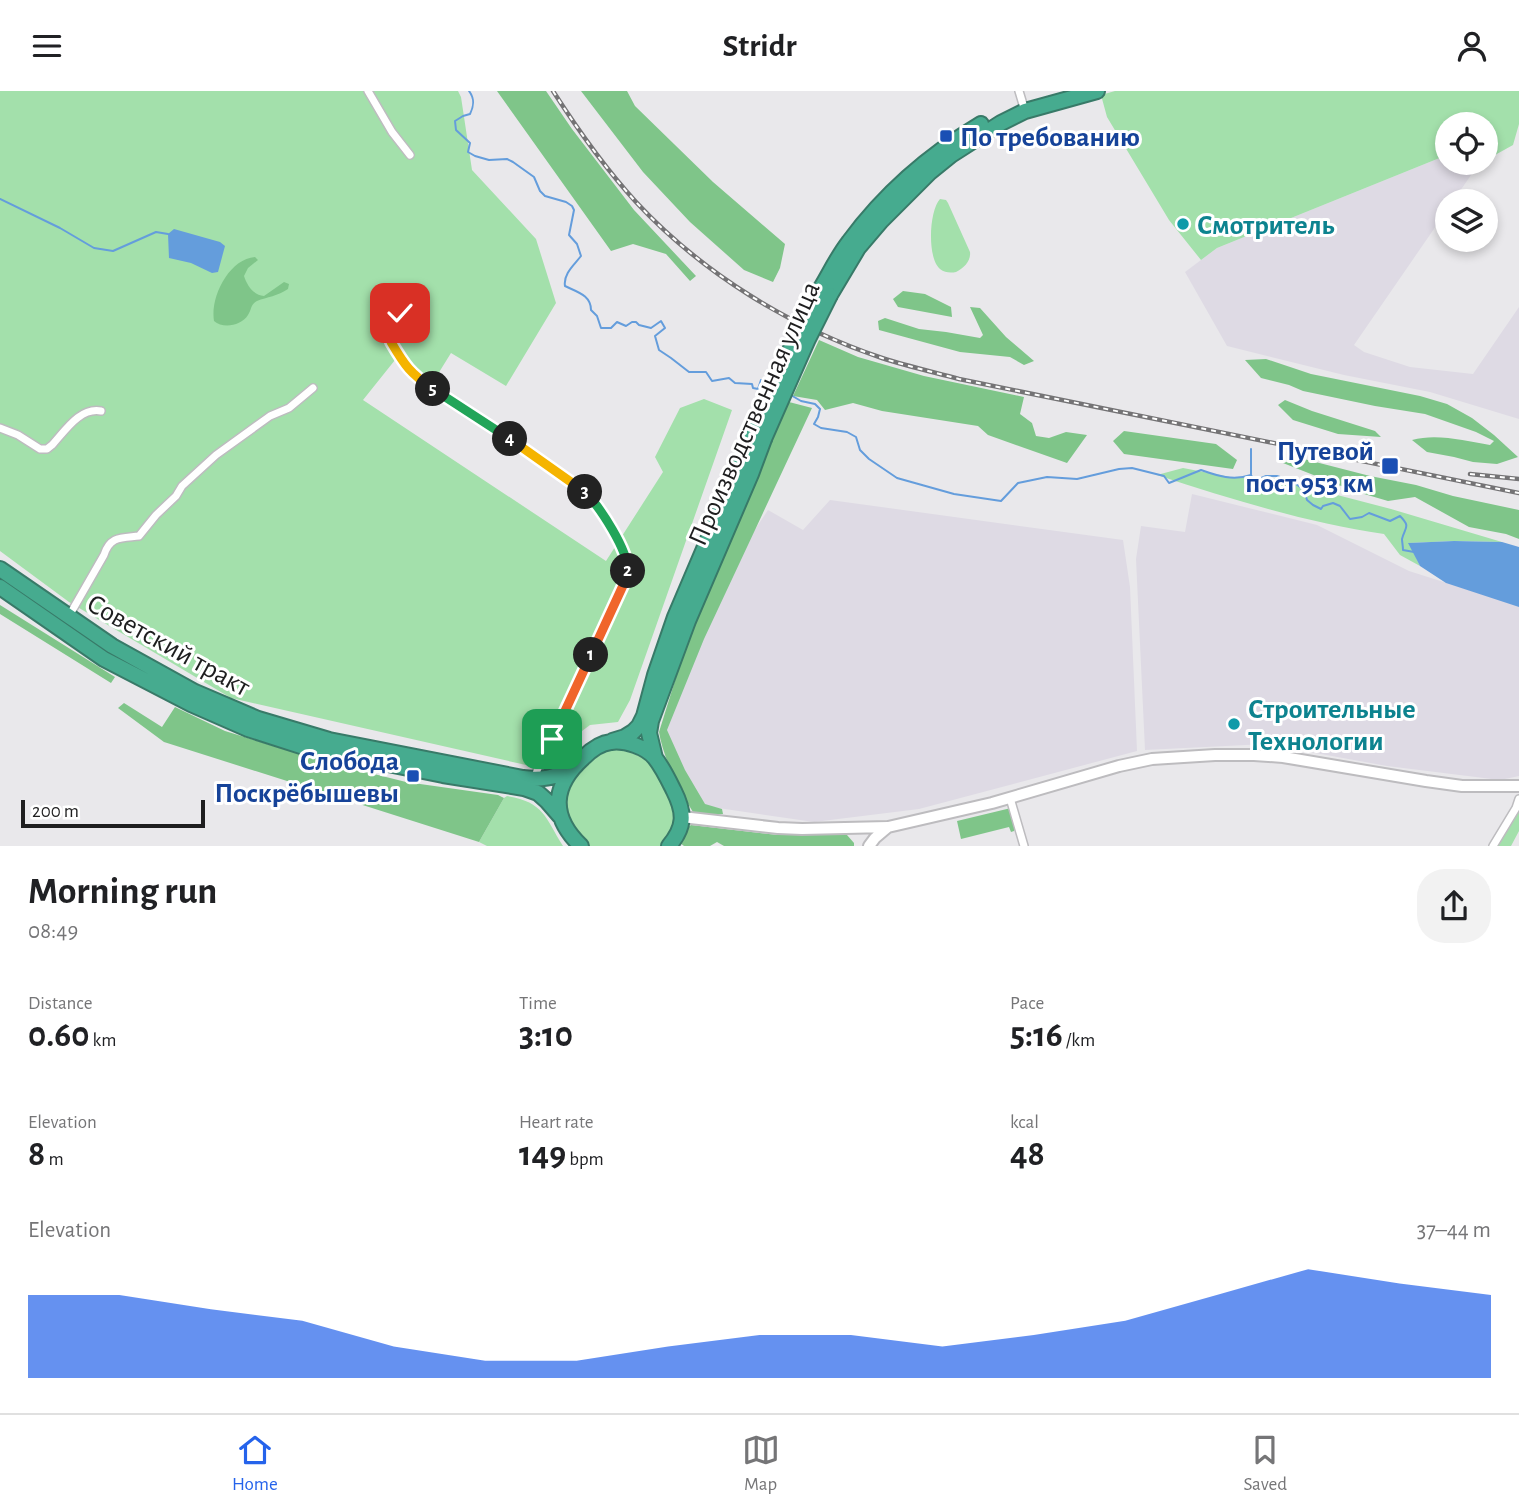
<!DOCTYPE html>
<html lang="en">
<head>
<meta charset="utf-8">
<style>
  :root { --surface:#fff; --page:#f2f2f2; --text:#202124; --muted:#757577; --line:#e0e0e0; --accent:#2563eb }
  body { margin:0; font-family:"Alegreya Sans",sans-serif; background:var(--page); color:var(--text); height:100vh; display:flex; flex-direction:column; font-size:26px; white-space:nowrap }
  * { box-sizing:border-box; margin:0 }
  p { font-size:23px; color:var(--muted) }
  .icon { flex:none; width:38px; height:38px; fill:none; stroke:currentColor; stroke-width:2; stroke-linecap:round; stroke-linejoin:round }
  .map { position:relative; height:755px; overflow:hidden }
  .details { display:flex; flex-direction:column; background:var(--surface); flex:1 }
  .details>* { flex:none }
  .fabs { position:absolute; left:1435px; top:21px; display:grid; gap:14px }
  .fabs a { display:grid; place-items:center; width:63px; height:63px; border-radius:50%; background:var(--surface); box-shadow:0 4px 10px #0003; font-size:35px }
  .scale { position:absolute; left:21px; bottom:18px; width:184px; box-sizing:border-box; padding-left:7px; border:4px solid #1e1e1f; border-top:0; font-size:19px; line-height:24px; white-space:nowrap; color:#1e1e1f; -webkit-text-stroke:5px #fff; paint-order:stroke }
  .pin { position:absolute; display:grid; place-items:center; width:60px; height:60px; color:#fff; margin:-30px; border-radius:14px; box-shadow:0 4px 10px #0006 }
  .km { position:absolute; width:35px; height:35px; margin:-18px; border-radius:50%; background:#222; color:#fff; font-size:19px; line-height:35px; text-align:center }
  .round { display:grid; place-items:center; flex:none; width:74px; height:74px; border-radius:28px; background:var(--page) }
  .headline { display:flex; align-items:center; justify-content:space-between; height:119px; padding:0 28px }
  h1 { font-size:38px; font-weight:700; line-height:52px }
  .stats { display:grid; grid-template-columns:repeat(3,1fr); gap:10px; height:119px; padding:7px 28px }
  .stats div { display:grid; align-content:center }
  .stats b { font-size:35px; font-weight:700 }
  .stats small { font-size:19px; font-weight:400 }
  .stats p { font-size:19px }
  .chart { height:196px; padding:14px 28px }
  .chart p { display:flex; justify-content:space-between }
  .chart svg { width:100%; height:126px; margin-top:7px; fill:var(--accent); opacity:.7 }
  header { display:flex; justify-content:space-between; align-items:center; height:91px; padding:0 28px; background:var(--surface); font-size:32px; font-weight:700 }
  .tabs { display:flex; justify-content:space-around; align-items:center; height:98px; border-top:2px solid var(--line); background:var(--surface); font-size:19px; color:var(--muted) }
  .tabs a { display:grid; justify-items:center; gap:4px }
  .tabs .active { color:var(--accent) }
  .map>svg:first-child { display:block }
</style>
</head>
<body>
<header><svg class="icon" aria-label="menu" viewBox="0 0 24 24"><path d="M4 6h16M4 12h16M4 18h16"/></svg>Stridr<svg class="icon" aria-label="person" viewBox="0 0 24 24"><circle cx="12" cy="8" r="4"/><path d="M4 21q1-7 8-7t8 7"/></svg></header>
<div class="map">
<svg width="1519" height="755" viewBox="0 0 1519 755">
  <rect width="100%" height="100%" fill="#e9e8eb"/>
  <path fill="#dedae4" d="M1447,64V72H1476L1478,74L1453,110H1447V119L1354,254L1364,261L1410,276L1473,283L1519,216V328L1430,301L1344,284L1227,255L1185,181L1217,157Z
    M1192,403L1317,434L1409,480L1519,515V685L1500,689L1387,675L1266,653L1145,659L1136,468L1141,435L1185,441Z
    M830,409L1123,449L1130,496L1137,660L919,718L814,731L698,714L663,642L722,488L768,419L803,439Z"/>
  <path fill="#a3e0ab" d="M0,0H458L461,6L472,79L536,148L556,212L506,295L451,262L433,291L395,269L363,309L606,470L663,381L655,366L680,317L704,308L732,319L630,609L618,631L590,634L570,649L548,679L231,607L69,511L0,460Z
    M1115,0H1519V33L1513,54L1486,69V33H1447V64L1217,157L1201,169L1169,129L1107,26L1101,4Z
    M940,108L946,109L948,112L970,161C971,170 964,177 956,181C951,182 945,182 940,178C927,167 929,120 940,108Z
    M1183,377L1230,386L1272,387L1391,418L1502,451L1454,450L1409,452L1420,475L1400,464L1384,443C1307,432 1231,408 1157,384Z
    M612,658C657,663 663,687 678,725L667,751L661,755H589L580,747L565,723L566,699L575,686L591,671L605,660Z
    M507,705C544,711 545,726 563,755H487L479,751L504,707Z
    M1519,718V740L1511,755H1498Z"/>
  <path fill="#7fc589" d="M497,0H546L572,38L634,119L696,185L690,190L666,163L633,153L611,160Z
    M581,0H627L635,15L713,91L785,153L780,177L773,191L744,179L690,131L643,81Z
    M255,166L258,169L248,177L244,185C247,194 253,204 264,205L284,191L289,193L288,198C278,205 267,206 257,210C250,214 252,218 248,224C241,235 223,238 214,230C210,206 229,168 255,166Z
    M903,200L925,203L951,216L952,226L898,216L893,208Z
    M970,216L980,217L1006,246L1034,270L1024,274L1010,266L960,261L879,239L878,230L885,227L919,238L946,241L980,247L983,244Z
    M819,249L858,266L924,285L1024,306L1020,323L1032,332L1036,345L1049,347L1066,341L1087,344L1067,372L988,344L978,335L882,320L853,312L825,319L817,309L793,305Z
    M1266,268L1311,283L1420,305L1447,313L1472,327L1494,344L1518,366L1497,373L1473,371L1454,366L1427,361L1412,349C1437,342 1465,350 1490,354L1494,350L1476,341L1425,323L1375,315L1303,300L1289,294L1261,287L1245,269Z
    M1285,309L1312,320L1375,340L1381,346L1338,343L1293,329L1278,314Z
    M789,311L812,317L704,548L667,639L685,679L705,713L722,718L723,723L710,724L693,721C679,699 663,666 659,641L692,535Z
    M1124,340L1216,353L1237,369L1233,378L1124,363L1113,350Z
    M1300,367L1370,385L1416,394L1453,405L1519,419V448L1506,443L1469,436L1415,406L1388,410L1354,400L1283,372Z
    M0,514L115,586L111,592L0,523Z
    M124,612L162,636L175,616L225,640L322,670L406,691L498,704L504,707L479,751L164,651L118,617Z
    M1011,717L1016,735L1014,740L1011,741L1009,736L961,748L957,730Z
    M691,734L778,744H847L854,752V755H724L717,751L710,755H684L680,752L687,737Z"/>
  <path fill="#649ddc" d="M174,138L220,151L225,155L218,181L212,182L191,172L169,167L168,143Z
    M1454,450L1502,451L1519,456V516L1446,492L1420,475L1408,452Z"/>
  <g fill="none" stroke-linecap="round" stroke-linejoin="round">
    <path stroke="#649ddc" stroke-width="2" d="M469,0C475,8 474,15 470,23L463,25L455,30L456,39L470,52L468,61L475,65L489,69L507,68L513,71L534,86L540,100L545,105L566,111L572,115L574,119L569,144L577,153L581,165C574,174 563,183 565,195C577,201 591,204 591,219L597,225L601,237H611L617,231L626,235L632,231H636L639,234L651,237L661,230L665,237L655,245L659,259L671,267L689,281H706L712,290L729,287L735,292L752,293L753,297L758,298L761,289L769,291
      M0,108L60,137L94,157L113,160L156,141L168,143
      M789,303L801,310L815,313L820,318L818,326L814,333L821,337L847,341L856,346L860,359L869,368L897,387L954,403L1001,410L1018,392L1047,386L1077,388L1119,378L1132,377L1164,385L1169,392L1201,379C1218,385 1233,390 1251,384L1254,390L1266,385H1277L1292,390L1304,399L1307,409L1313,414L1321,418L1323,415L1333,412L1340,415L1350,428L1362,426L1369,422L1390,430L1400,425C1411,436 1405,436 1402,448C1402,451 1403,455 1403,459L1414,461
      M1251,384V358"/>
    <defs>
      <path id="street" d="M368,0L392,41L410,64
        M1019,0L1025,20
        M390,213L400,221V227L391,251L403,272L415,286L489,334L587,401C599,415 624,453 627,471C628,477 627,482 626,488L541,669L534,688
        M0,337L18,344L40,358H47L52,354C65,340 80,316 101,320
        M69,525L104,464C110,445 121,447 139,445L156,424L176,405L182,395L216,364L270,325L289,317L313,297
        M1010,707L1024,755
        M1493,755L1516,717L1519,708"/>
      <path id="secondary" d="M682,726L778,737L802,738L888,736L992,712L1119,675L1152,668L1215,664H1254L1283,666L1426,690L1462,695H1519
        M869,755L875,747L888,736"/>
      <path id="highway" d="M821,197C830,182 838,165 849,151C885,102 929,64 981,33
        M830,204L858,157L881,130L930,81L951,64L1001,32L1025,20L1097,0
        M0,478L112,555L195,601L258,628L329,649L523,687C542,689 555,687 572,677
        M0,496L104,568L191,613L248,638L304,656L443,684L524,697L538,702L547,710L560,725
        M612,650L625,646L633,641L639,635L644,625L655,584L675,526L753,343
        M655,667L649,642L651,630L688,530L751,383L764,348
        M581,755C550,725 552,695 583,667C590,660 601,652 611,651C625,649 646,656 655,667C663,677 669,690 674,700C685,722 685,736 669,755"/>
    </defs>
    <use href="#street" stroke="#bdbcbf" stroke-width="10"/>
    <use href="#secondary" stroke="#bdbcbf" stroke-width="14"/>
    <use href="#highway" stroke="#387a68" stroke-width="18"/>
    <use href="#street" stroke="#fff" stroke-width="7"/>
    <use href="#secondary" stroke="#fff" stroke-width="10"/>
    <use href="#highway" stroke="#46ab8f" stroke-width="14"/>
    <defs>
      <path id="rail" d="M553,0C578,39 605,77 636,111C702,182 790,236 882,267C907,275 933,281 959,288L1519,402
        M1470,383L1519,388"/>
    </defs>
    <use href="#rail" stroke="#747375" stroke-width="4.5"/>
    <use href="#rail" stroke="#fff" stroke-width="2" stroke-dasharray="5" stroke-linecap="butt"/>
    <defs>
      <path id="highway-bridge" d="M753,343L797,244L821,197
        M764,348L808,248L830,204"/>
    </defs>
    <use href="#highway-bridge" stroke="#387a68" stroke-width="18" stroke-linecap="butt"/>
    <use href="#highway-bridge" stroke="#46ab8f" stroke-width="14"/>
  </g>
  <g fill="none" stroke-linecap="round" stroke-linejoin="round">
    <defs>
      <path id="split-1" d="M552,648L591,564"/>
      <path id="split-2" d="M591,564L626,488L628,480"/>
      <path id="split-3" d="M585,401C600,416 628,459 628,480"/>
      <path id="split-4" d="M510,348L585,401"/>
      <path id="split-5" d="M433,298L510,348"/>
      <path id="split-6" d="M400,222V227L391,251C405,275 410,282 433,298"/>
    </defs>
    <use href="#split-1" stroke="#fff" stroke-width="14"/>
    <use href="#split-2" stroke="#fff" stroke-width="14"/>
    <use href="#split-3" stroke="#fff" stroke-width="14"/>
    <use href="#split-4" stroke="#fff" stroke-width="14"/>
    <use href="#split-5" stroke="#fff" stroke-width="14"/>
    <use href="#split-6" stroke="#fff" stroke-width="14"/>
    <use href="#split-1" stroke="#f0652b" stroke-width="9"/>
    <use href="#split-2" stroke="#f0652b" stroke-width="9"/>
    <use href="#split-3" stroke="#22a559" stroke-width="9"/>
    <use href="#split-4" stroke="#f5b400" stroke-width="9"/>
    <use href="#split-5" stroke="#22a559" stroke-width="9"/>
    <use href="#split-6" stroke="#f5b400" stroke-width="9"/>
  </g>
  <g fill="#1a4fb4" stroke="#fff" stroke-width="2.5">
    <rect x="939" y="38" width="14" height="14" rx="3.5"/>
    <rect x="1381" y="366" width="18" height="18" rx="3.5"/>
    <rect x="406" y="678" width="14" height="14" rx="3.5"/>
  </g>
  <g fill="#0f9aa8" stroke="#fff" stroke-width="2.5">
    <circle cx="1183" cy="133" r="7"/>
    <circle cx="1234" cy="633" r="7"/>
  </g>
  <g text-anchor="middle" stroke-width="6" stroke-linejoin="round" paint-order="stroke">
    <g font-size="28" font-weight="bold" fill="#164399" stroke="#fff" text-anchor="end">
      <text x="960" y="55" text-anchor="start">По требованию</text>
      <text x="1374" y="369">Путевой<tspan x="1374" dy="32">пост 953 км</tspan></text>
      <text x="399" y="679">Слобода<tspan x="399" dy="32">Поскрёбышевы</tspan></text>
    </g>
    <g font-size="28" font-weight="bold" fill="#0d838f" stroke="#fff" text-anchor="start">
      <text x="1197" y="143">Смотритель</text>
      <text x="1248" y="627">Строительные<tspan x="1248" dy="32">Технологии</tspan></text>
    </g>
    <g font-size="28" fill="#1e1e1f" stroke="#fff">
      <text transform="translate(753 322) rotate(-66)" y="10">Производственная улица</text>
      <text transform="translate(169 553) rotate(29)" y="10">Советский тракт</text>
    </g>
  </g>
</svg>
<div class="fabs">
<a><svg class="icon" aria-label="locate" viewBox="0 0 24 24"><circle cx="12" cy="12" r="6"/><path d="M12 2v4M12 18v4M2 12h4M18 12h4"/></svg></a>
<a><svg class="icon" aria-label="layers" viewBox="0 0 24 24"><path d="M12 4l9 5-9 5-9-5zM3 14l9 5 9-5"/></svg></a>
</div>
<div class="scale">200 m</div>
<div class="pin" style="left:552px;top:648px;background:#1e9e55"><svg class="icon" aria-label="arrive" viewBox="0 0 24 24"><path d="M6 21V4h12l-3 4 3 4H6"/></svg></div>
<div class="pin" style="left:400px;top:222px;background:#d93025"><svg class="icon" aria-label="check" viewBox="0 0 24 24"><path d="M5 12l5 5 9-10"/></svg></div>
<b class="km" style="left:591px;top:564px">1</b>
<b class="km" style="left:628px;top:480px">2</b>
<b class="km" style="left:585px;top:401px">3</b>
<b class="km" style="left:510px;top:348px">4</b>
<b class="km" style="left:433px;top:298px">5</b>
</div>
<section class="details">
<div class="headline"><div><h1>Morning run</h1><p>08:49</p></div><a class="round"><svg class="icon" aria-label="share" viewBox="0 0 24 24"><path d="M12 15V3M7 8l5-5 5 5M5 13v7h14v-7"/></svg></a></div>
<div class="stats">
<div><p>Distance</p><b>0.60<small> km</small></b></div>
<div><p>Time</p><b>3:10</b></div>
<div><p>Pace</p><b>5:16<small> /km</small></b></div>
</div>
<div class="stats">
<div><p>Elevation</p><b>8<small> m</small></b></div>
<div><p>Heart rate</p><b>149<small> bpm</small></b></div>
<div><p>kcal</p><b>48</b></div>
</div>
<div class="chart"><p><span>Elevation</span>37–44 m</p>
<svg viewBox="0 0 160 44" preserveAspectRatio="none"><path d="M0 44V15L10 15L20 20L30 24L40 33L50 38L60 38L70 33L80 29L90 29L100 33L110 29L120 24L130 15L140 6L150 11L160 15V44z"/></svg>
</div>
</section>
<nav class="tabs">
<a class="active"><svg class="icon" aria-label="home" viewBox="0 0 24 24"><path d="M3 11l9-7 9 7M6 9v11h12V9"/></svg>Home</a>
<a><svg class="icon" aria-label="map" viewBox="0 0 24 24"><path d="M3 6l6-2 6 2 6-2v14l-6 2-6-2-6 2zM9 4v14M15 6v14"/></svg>Map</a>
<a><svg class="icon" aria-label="saved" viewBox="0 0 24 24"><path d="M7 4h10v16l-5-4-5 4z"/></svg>Saved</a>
</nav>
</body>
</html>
